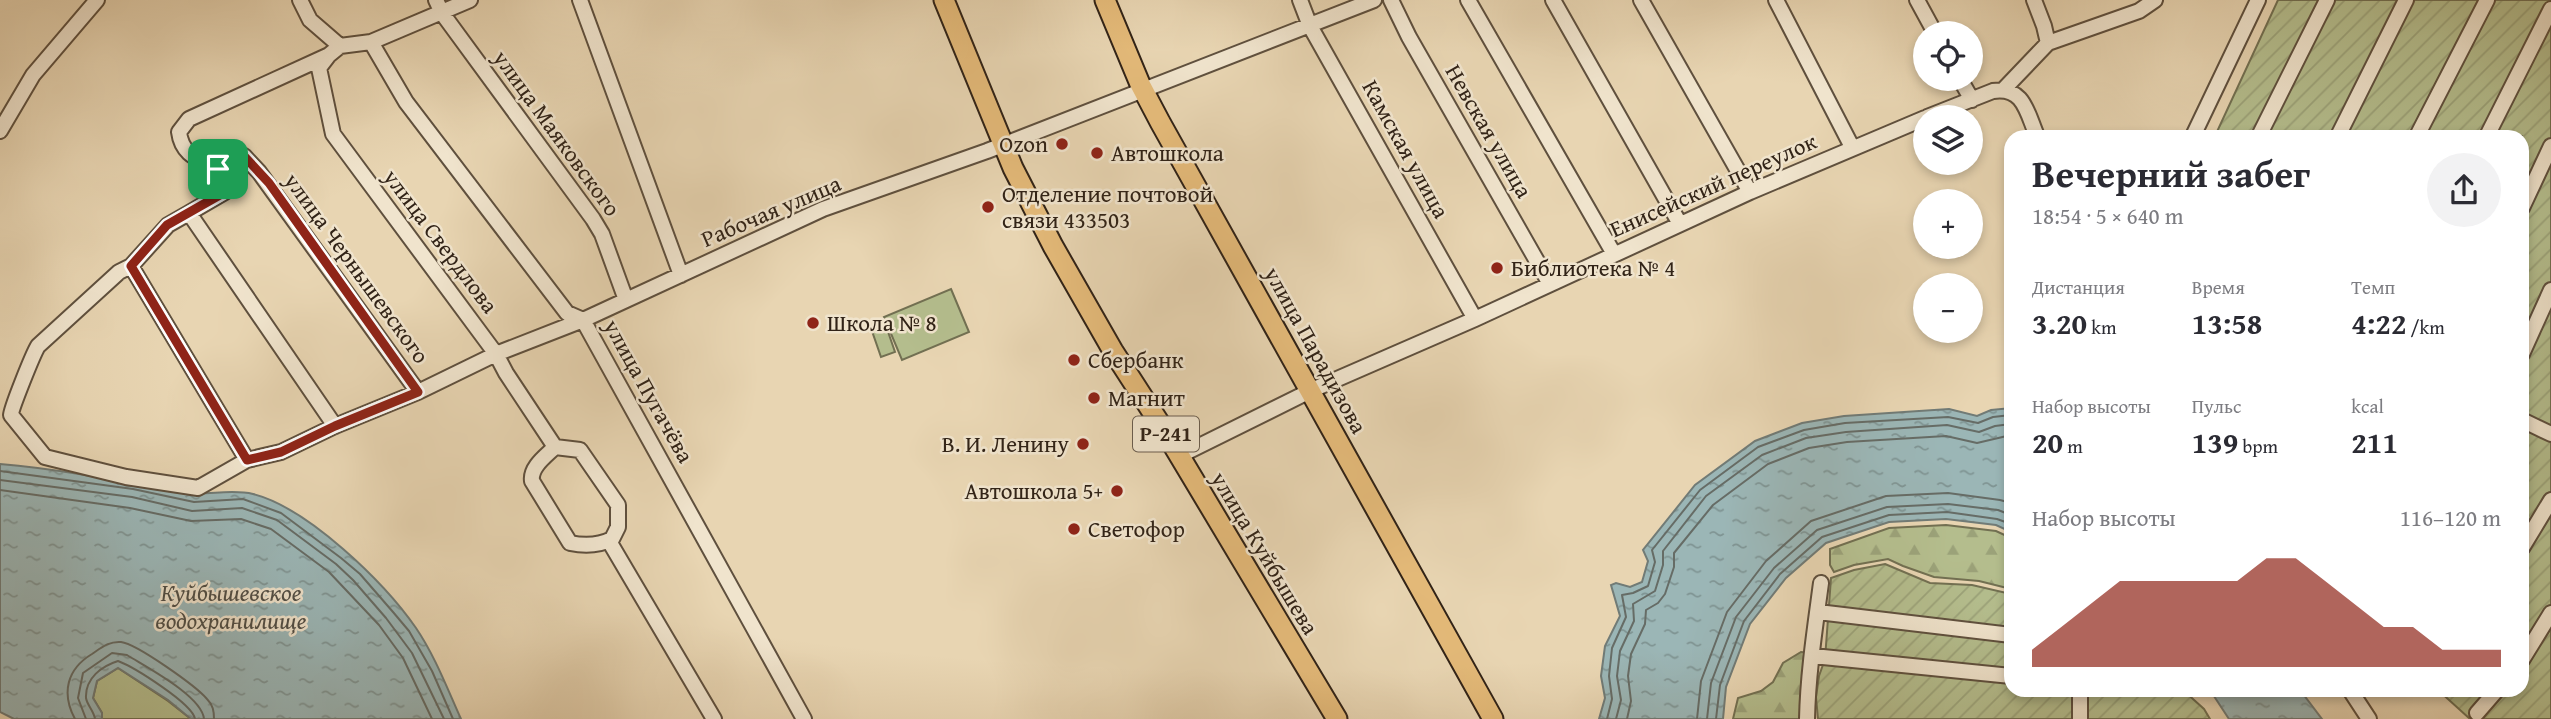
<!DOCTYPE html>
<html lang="ru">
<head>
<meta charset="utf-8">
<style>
  :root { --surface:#fff; --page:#f2f2f3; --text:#2b2b33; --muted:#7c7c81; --accent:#8f2418 }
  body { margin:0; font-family:"Gentium Book Plus",serif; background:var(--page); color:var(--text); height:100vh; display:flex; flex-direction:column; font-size:26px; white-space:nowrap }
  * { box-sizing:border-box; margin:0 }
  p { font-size:23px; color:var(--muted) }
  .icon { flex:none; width:38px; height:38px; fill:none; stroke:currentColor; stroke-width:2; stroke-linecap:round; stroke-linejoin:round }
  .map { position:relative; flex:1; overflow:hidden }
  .side { position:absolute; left:2004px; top:130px; width:525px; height:567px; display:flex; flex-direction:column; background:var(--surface); border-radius:21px; box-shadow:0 4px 10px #0003 }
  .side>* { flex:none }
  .controls { position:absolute; left:1913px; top:21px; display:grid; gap:14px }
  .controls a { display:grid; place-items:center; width:70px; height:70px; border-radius:50%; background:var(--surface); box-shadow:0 4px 10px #0003; font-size:35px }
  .pin { position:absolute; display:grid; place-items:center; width:60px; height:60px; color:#fff; margin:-30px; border-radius:14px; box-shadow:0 4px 10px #0006 }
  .round { display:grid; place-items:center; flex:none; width:74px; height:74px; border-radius:37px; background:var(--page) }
  .head { display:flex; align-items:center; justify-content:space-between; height:119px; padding:0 28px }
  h1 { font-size:38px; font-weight:600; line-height:52px }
  .stats { display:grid; grid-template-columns:repeat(3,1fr); gap:10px; height:119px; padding:7px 28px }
  .stats div { display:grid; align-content:center }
  .stats b { font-size:30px; font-weight:600 }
  .stats small { font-size:19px; font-weight:400 }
  .stats p { font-size:19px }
  .chart { height:196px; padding:14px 28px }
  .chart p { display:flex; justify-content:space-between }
  .chart svg { width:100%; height:126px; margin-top:7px; fill:var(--accent); opacity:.7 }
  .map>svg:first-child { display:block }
</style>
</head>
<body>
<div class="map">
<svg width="2551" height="719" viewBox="0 0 2551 719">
  <defs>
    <pattern id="forest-firs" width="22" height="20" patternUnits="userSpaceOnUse" patternTransform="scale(1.75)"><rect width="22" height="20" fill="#b4bd8d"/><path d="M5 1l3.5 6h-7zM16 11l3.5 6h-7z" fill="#9ba279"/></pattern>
    <pattern id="garden-furrows" width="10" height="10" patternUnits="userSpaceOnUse" patternTransform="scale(1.75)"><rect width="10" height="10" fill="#b4bd8d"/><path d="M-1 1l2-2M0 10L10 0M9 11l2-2" fill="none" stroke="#9ba279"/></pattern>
    <pattern id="water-ripples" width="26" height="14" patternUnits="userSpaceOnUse" patternTransform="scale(1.75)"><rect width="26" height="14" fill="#9bb6b6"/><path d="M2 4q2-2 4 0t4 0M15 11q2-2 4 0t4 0" fill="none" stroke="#7f9493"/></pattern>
  </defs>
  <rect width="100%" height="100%" fill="#e8d5b2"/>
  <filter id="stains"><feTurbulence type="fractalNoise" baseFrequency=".00286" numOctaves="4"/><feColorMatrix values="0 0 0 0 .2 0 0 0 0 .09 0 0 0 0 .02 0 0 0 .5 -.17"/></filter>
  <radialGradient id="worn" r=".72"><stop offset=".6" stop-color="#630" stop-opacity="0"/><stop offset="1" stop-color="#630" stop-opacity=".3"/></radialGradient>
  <path fill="#b4bd8d" stroke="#727052" stroke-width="2" d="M951,289L969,332L902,360L884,317Z
    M886,326L895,352L881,357L872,331Z
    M118,668L168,701L191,719H102V713L93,698L97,681Z"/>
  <path fill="url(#forest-firs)" stroke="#727052" stroke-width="2" d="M1946,525L1996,531L2011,538V589L1979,581L1934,577L1903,566L1888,559L1854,565L1834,572L1830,565V549L1889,528Z
    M1801,652L1818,654L1823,659L1815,670L1813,719H1733L1738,698L1761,691L1773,682L1783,663Z"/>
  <path fill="url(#garden-furrows)" stroke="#727052" stroke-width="2" d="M2278,0H2551V719H2470L2438,690H2522V136H2215Z
    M1885,564L1930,583L1972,585L2011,594V690H2183L2204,709L2210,719H1818L1816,697L1819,676L1825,659L1831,578L1854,570Z"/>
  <path fill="url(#water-ripples)" stroke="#717b76" stroke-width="2" d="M2011,408V532L1996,525L1946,519L1889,522L1826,543L1786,578L1750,624L1726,687L1723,719H1599L1605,698L1601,676L1605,646L1620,616L1611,585L1616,583L1630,587L1642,582L1648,561L1643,550L1695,485L1755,441L1802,423L1844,416L1949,409L1977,416L1991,410Z
    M0,464C60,469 120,481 179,492C204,497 229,488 253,494C308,508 384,582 416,628C435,656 447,688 461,719H191L168,700L118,668L97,681L93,698L102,713V719H14L0,712Z
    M2210,690H2300L2322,719H2229Z"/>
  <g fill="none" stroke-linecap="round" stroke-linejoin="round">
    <path stroke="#666c66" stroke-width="2" d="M0,471L133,489L194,502L243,499L281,513L341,558L360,574L393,612L409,631L432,671L453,719
      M0,480L132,497L192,511L242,508L277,520L336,564L353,580L386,618L412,653L444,719
      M0,490L130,508L191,521L241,519L271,529L329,572L379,625L403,658L432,719
      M75,719C61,693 67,669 92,654C101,648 109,641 121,642C137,644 196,686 207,699C213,705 214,711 214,719
      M86,719L78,698L83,673L112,653L127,655C146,667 202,696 204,719
      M95,719C94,711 87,705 86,698C85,678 102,666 118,661C134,667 193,704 195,719
      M1607,719L1612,699L1609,676L1612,648L1626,617L1622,595L1633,593L1648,586L1655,562L1652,550L1700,490L1758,447L1804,430L1845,423L1948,417L1978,423L1993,417L2011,415
      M1616,719L1621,700L1617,676L1620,651L1634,621L1633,604L1655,591L1663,565V551L1706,496L1762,455L1806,438L1846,432L1947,425L1979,432L1995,426L2011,424
      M1627,719L1631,701L1628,676L1631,654L1645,624L1646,610L1658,603L1665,594L1674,567V553L1713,505L1768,464L1809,448L1847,442L1946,436L1977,443L2011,435
      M1697,719L1701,681L1727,612L1766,561L1811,521L1886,496L1948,493L2000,500L2011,503
      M1707,719L1711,683L1736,617L1774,568L1817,530L1887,507L1948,504L1998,510L2011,515
      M1716,719L1720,685L1744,621L1780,574L1822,537L1889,515L1947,512L1997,519L2011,524"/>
    <defs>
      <path id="minor" d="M300,0L310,20L340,46
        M436,0L442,13L593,219L602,234L626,300
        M580,0L681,275
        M1300,0L1310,26L1475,319
        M1391,0L1409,37L1550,284
        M1468,0L1614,254
        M1553,0L1680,224
        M1641,0L1750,192
        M1776,0L1852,147
        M1917,0L1935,33
        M2034,0L2044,26L2048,43
        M371,42L406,102L567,313L583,320L804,719
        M329,55L319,68L333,134L496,354L506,373L555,447L580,450L618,505V527L612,539C598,546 585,546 570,543L532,481C530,467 546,456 555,447
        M1960,79L1972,100
        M2004,89L2048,43L2139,11L2155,0
        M1927,117L1993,91C2024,86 2027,113 2037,136
        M0,131L33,75L97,0
        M2193,136L2258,0
        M2259,136L2327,0
        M2338,136L2406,0
        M2417,136L2487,0
        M2487,136L2551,9
        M218,169L226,180L225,192L189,213L335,426
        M2522,208L2551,146
        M189,213L168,225L131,266L119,272L38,346C33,354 11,409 11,415L45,457L126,477L198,488L247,460L281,452L335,426L418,392L496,354L583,320L823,209L987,151L1374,0
        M131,266L247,460
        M2522,354L2551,290
        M418,392L259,172L244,156L223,161L218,169C199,159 182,156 179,132L189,119L329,55L340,46L371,42L470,0
        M2522,420L2551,434
        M1179,456L1312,390L1475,319L1750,192L1925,118
        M609,541L714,719
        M2522,548L2551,500
        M1818,612L2011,635
        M1813,656L2011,676
        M2522,660L2551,613
        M2350,690L2369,719
        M2477,713L2497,690
        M1807,719C1808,673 1815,628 1821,583
        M2080,719V690"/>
      <path id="highway" d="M944,0L1013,168L1053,246L1113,351L1164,430L1337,719
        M1105,0L1140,84L1160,122L1493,719"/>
    </defs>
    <use href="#minor" stroke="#5f503e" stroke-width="18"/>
    <use href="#highway" stroke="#312317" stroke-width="23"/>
    <use href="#minor" stroke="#f0e4cd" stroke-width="14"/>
    <use href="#highway" stroke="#e4ba79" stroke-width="19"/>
  </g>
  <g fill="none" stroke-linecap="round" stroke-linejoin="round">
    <defs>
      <path id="route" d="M244,156L269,183L418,392L335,426L281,452L247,460L131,266L167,225L225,192L226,180L218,169L223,161Z"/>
    </defs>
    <use href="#route" stroke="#fff" stroke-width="14"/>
    <use href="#route" stroke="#8f2418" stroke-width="9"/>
  </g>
  <g fill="#8f2418" stroke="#f0e4cd" stroke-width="2.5">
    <circle cx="1062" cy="144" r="7"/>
    <circle cx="1097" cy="153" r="7"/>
    <circle cx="988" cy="207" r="7"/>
    <circle cx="1497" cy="268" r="7"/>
    <circle cx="813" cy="323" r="7"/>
    <circle cx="1074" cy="360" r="7"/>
    <circle cx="1094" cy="398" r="7"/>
    <circle cx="1083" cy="444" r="7"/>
    <circle cx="1117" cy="491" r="7"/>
    <circle cx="1074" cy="529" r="7"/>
  </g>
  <g text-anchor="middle" stroke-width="5" stroke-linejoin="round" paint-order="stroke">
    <rect fill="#f0e4cd" stroke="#6a5d4e" stroke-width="2" x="1133" y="416.5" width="66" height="35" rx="5"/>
    <g font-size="21" font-weight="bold" fill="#312317">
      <text x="1166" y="441">Р-241</text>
    </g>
    <g font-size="23" fill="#312317" stroke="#f0e4cd">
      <text transform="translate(1489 131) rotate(60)" y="8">Невская улица</text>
      <text transform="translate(557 133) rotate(54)" y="8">улица Маяковского</text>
      <text transform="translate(1406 149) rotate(61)" y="8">Камская улица</text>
      <text transform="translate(1713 185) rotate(-24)" y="8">Енисейский переулок</text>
      <text transform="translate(771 211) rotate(-23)" y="8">Рабочая улица</text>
      <text transform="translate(441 241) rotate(53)" y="8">улица Свердлова</text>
      <text transform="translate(357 268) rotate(54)" y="8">улица Чернышевского</text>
      <text transform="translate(1316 350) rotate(61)" y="8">улица Парадизова</text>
      <text transform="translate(649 391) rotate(61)" y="8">улица Пугачёва</text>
      <text transform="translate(1265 553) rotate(59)" y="8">улица Куйбышева</text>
    </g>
    <g font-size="23" fill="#312317" stroke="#f0e4cd" text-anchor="start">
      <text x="1048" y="152" text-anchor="end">Ozon</text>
      <text x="1111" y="161">Автошкола</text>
      <text x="1002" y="202">Отделение почтовой<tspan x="1002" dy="26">связи 433503</tspan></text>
      <text x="1511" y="276">Библиотека № 4</text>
      <text x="827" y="331">Школа № 8</text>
      <text x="1088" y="368">Сбербанк</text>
      <text x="1108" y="406">Магнит</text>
      <text x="1069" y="452" text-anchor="end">В. И. Ленину</text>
      <text x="1103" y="499" text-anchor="end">Автошкола 5+</text>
      <text x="1088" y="537">Светофор</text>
    </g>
    <g font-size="24" font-style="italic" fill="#514f47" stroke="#f0e4cd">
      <text x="231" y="601">Куйбышевское<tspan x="231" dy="28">водохранилище</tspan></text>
    </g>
  </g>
  <rect width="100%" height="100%" filter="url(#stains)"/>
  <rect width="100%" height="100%" fill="url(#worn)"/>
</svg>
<div class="controls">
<a><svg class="icon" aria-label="locate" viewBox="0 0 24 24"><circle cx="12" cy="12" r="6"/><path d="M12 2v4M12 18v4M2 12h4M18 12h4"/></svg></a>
<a><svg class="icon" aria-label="layers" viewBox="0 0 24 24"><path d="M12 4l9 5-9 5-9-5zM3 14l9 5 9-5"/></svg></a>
<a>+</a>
<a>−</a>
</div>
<div class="pin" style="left:218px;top:169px;background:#1e9e55"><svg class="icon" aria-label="arrive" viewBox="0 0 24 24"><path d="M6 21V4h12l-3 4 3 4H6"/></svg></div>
<section class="side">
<div class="head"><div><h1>Вечерний забег</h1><p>18:54 · 5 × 640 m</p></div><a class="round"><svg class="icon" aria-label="share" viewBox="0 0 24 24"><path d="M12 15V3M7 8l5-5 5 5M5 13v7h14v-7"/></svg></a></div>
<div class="stats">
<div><p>Дистанция</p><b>3.20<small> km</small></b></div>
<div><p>Время</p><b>13:58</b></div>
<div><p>Темп</p><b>4:22<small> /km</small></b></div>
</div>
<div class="stats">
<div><p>Набор высоты</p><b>20<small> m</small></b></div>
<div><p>Пульс</p><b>139<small> bpm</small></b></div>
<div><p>kcal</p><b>211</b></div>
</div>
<div class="chart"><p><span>Набор высоты</span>116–120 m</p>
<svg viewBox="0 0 160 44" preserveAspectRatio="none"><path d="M0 44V38L10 30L20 22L30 14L40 14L50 14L60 14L70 14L80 6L90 6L100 14L110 22L120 30L130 30L140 38L150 38L160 38V44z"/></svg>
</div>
</section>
</div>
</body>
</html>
